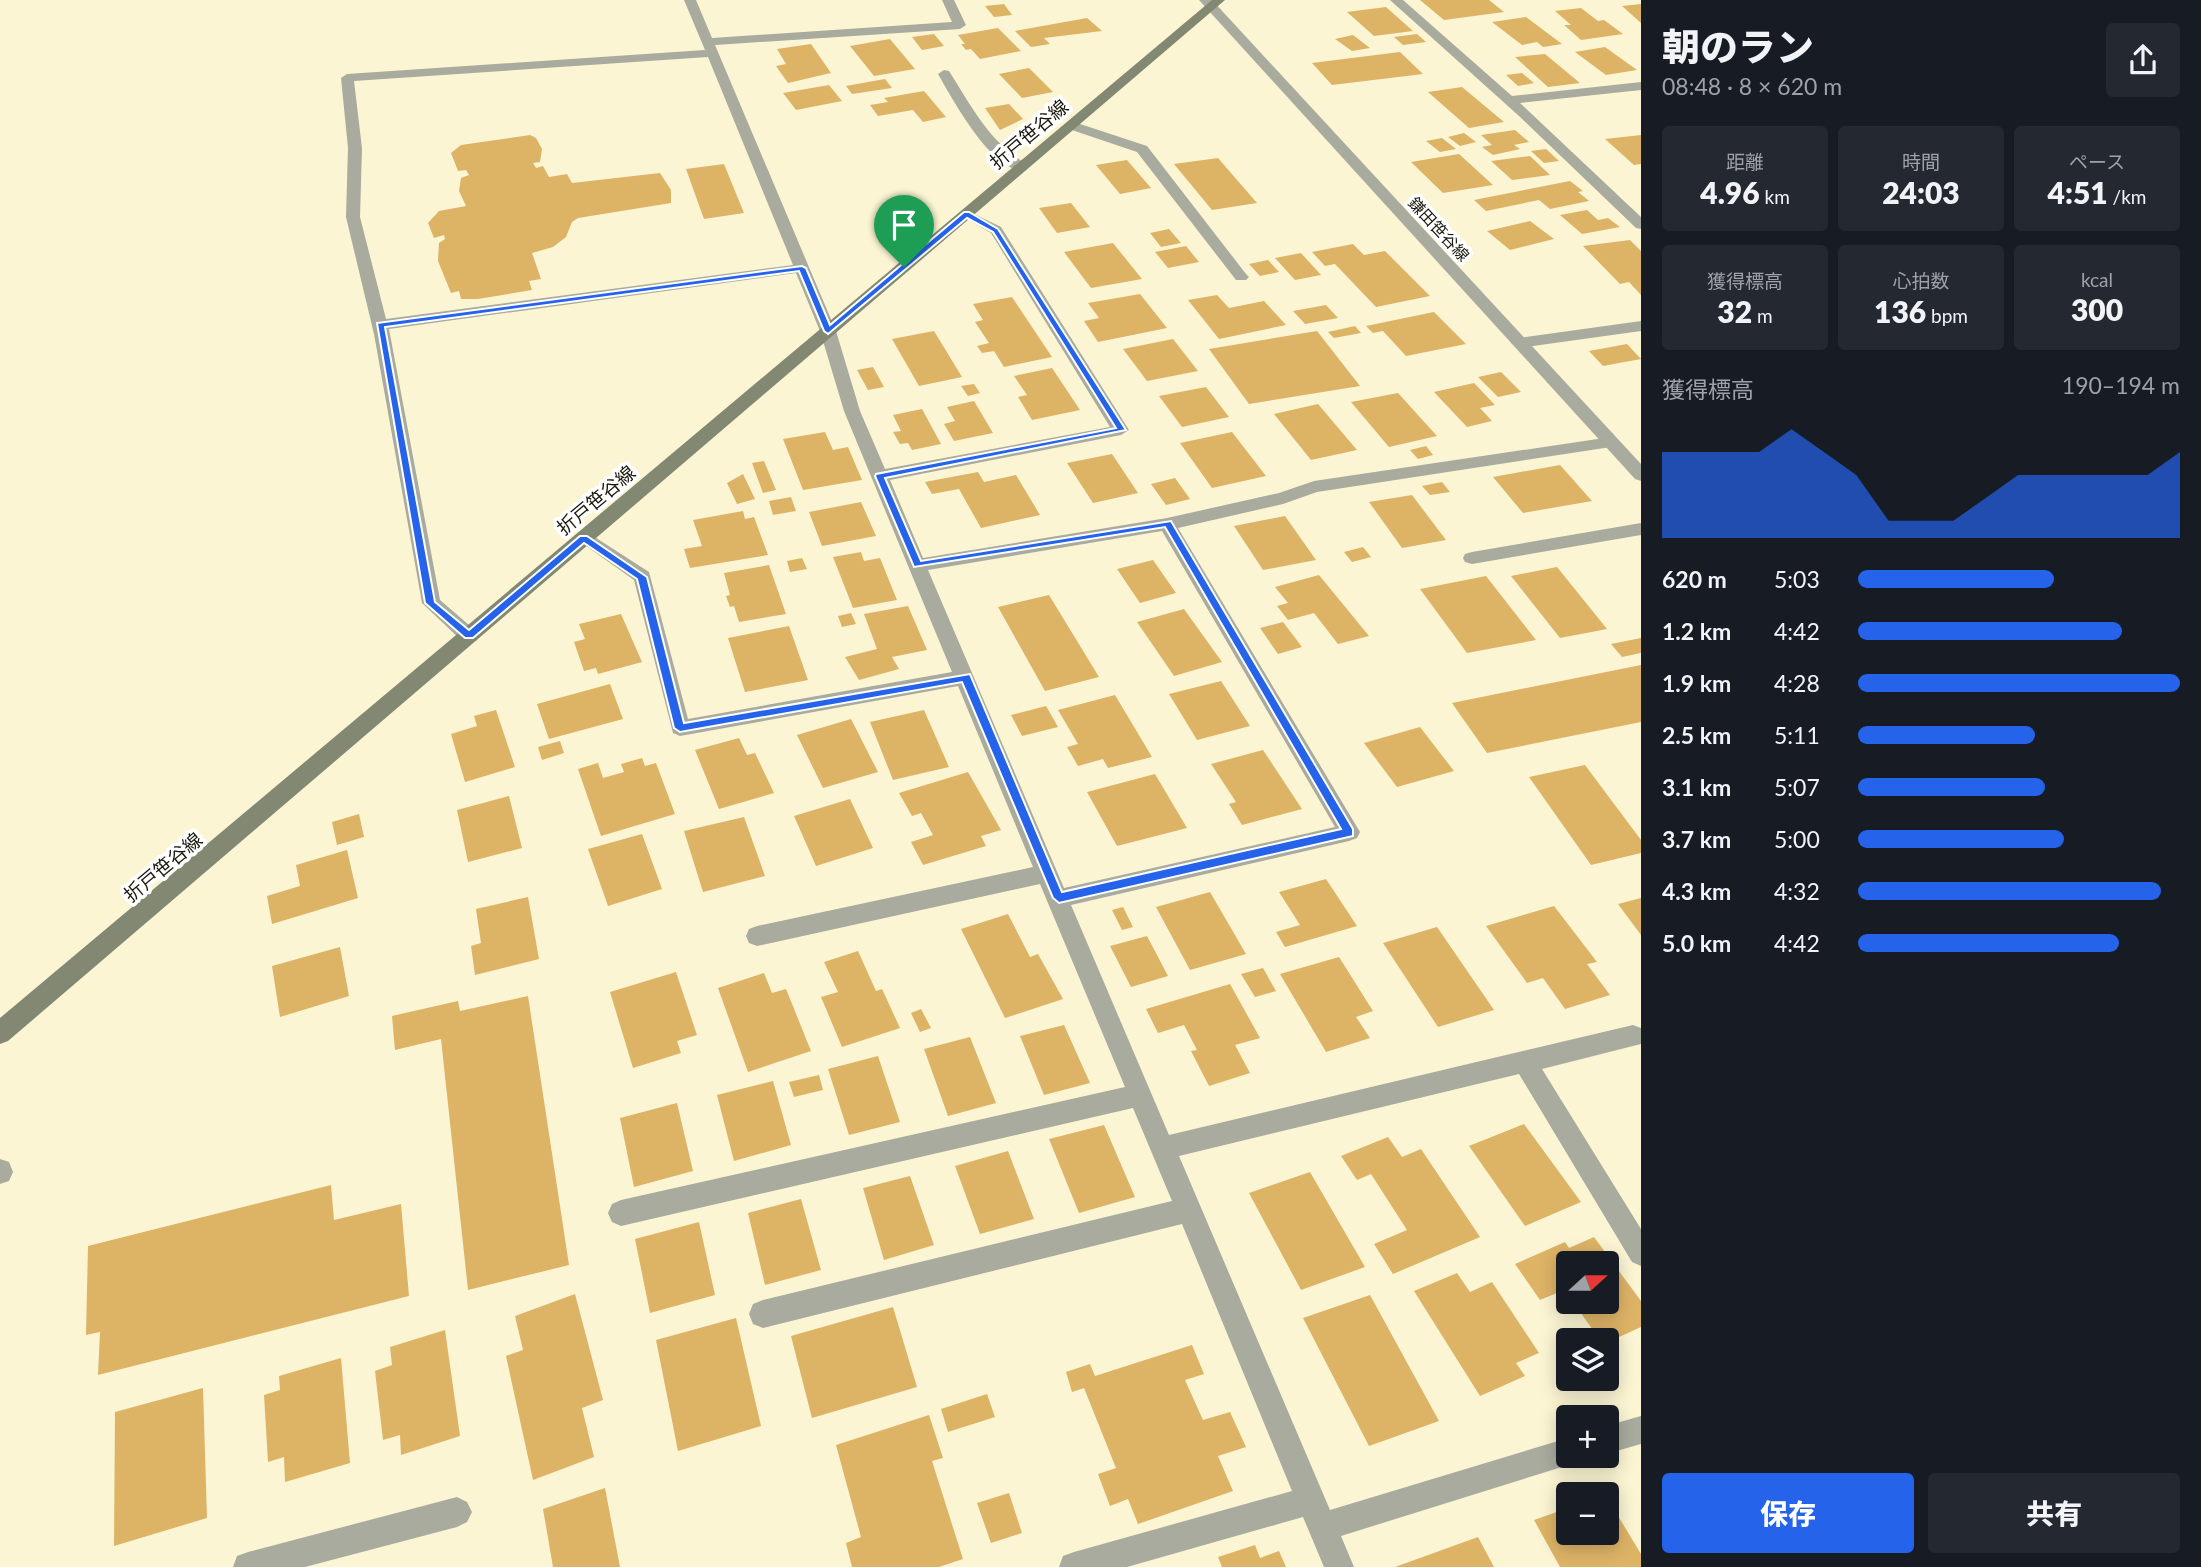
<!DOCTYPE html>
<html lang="ja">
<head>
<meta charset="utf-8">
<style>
  :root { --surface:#171b24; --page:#242831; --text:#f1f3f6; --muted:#9ea1a6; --accent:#2563eb }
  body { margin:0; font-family:Lato,"Noto Sans JP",sans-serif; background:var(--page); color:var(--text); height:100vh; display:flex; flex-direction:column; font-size:26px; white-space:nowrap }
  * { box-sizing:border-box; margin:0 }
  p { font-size:23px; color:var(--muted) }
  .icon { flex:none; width:38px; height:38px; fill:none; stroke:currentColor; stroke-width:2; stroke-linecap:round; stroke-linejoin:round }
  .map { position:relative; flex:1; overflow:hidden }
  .panel { display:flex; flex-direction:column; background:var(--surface); width:560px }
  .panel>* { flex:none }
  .needle { width:46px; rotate:69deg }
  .tools { position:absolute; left:1556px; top:1251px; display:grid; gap:14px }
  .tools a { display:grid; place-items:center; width:63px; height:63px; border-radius:7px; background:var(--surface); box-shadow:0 4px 18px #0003; font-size:35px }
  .pin { position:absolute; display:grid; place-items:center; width:60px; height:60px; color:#fff; margin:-72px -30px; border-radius:50% 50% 50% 0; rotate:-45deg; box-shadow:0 0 7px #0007 }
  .pin .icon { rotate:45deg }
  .round { display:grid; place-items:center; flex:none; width:74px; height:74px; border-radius:7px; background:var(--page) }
  .headline { display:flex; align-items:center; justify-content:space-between; height:119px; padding:0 21px }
  h1 { font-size:38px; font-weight:800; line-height:52px }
  .metrics { display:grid; grid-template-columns:repeat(3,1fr); gap:10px; height:119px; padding:7px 21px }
  .metrics div { display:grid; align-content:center; border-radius:7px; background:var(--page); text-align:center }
  .metrics b { font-size:30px; font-weight:800 }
  .metrics small { font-size:19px; font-weight:400 }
  .metrics p { font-size:19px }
  .chart { height:196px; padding:14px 21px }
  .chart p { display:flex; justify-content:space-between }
  .chart svg { width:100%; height:126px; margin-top:7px; fill:var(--accent); opacity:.7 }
  .primary-button { display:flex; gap:14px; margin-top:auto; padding:14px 21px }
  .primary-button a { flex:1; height:80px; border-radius:7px; background:var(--accent); color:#fff; font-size:28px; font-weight:800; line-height:80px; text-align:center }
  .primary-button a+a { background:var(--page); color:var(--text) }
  ul { padding:0 21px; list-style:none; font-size:23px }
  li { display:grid; grid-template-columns:112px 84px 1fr; align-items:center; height:52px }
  li i { height:18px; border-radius:9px; background:var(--accent) }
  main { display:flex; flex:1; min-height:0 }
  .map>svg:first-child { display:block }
</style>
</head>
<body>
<main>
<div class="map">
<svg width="1641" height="1567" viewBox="0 0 1641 1567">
  <rect width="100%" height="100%" fill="#fbf5d3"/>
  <path fill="#ddb366" d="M1420,0H1489L1504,12L1444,20Z
    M1004,4L1012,15L994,17L985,6Z
    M1641,4V23L1622,6Z
    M1386,7L1413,31L1374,36L1347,12Z
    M1581,8L1598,21L1604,20L1623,34L1581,40L1564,25H1571L1555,11Z
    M1526,17L1562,44L1543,47L1537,42L1522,45L1492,22Z
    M1087,18L1102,31L1044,38L1050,44L1031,47L1015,31Z
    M998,28L1021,51L980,59L971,49L966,50L961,44H965L958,35Z
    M934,34L944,46L922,50L912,37Z
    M1417,34L1426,42L1403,45L1394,37Z
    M1353,35L1370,48L1352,51L1335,39Z
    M890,39L915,69L874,76L850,46Z
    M811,44L831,73L788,83L776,66L786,64L777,49Z
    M1605,47L1637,70L1606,75L1575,52Z
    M1400,52L1423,74L1332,85L1312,63Z
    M1545,54L1580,83L1548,87L1515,57Z
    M1029,68L1053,92L1022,98L999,74Z
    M1522,73L1534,83L1518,86L1506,75Z
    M885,79L892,88L852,94L846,86Z
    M829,85L842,101L796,110L783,93Z
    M1462,87L1504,122L1469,128L1428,92Z
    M924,91L946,117L923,122L913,110L878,116L870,105L888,102L884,98Z
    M1009,104L1023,119L1000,130L985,108Z
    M1515,130L1529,142L1514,145L1520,149L1493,155L1482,147L1492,145L1481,135Z
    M1464,133L1476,142L1460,146L1448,137Z
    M530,135L536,138L542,149L540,162L533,163L536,168L543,166L549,177L567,174L572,183L660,173L671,190V203L578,218L572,222L566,237L553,247L532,253L541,279L529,281L532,290L478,299H461L459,291L451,293L438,261L439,243L445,239L444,235L434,238L428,223L439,211L466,206L459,191L461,178L469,175L466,170L458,171L451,153L461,145Z
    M1641,135V164L1634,165L1605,139Z
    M1442,138L1456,149L1440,152L1426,141Z
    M1546,149L1559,161L1544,163L1531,151Z
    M1459,154L1493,185L1443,193L1411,162Z
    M1530,156L1550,175L1512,180L1491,161Z
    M1218,158L1257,203L1212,210L1174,164Z
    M1127,160L1151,188L1120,194L1096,165Z
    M724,164L744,213L704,219L686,169Z
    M1570,181L1583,191L1578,192L1589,201L1550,209L1539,200L1486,211L1474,200Z
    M1071,203L1090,227L1057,233L1039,208Z
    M1587,210L1598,220L1608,218L1620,227L1582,234L1560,215Z
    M1530,221L1554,239L1510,250L1487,231Z
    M1169,229L1181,243L1161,247L1150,233Z
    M1630,240L1641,251V295L1629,282L1620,284L1583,246Z
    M1113,243L1142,279L1091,288L1064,252Z
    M1353,244L1364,255L1385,251L1430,296L1376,307L1335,264L1325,266L1312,252Z
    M1186,246L1199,262L1168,268L1155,252Z
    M1301,253L1321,275L1295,280L1275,258Z
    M1268,260L1279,272L1260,276L1249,264Z
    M1140,294L1167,328L1098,342L1084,321L1099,318L1088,303Z
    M1217,295L1229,308L1264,301L1286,325L1219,339L1188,300Z
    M1012,297L1052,357L1004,367L994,351L982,353L977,346L989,343L975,322L983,320L973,304Z
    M1326,305L1338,318L1305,324L1293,311Z
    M1434,312L1466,344L1406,356L1383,331L1373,333L1366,326Z
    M1355,326L1361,333L1334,338L1328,332Z
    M934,331L962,377L919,386L892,339Z
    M1317,331L1360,386L1249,404L1209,349Z
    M1173,339L1198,371L1147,381L1123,349Z
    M1627,344L1641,359L1603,366L1589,351Z
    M873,367L884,387L868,390L857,370Z
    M1052,368L1080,410L1032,420L1018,397L1027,395L1014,376Z
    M1501,372L1521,392L1498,397L1478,377Z
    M1474,383L1495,405L1480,408L1492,421L1467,427L1434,392Z
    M974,384L980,393L968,396L961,386Z
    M1206,387L1229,417L1182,427L1159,396Z
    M1398,393L1437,436L1389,447L1351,402Z
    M974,401L993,433L954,441L944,424L955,421L947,407Z
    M1318,404L1357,450L1311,460L1274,414Z
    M922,409L941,444L912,450L908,443L900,444L893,432L901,431L893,415Z
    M825,432L833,450L848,447L862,480L803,490L783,439Z
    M1232,432L1266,476L1212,488L1180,443Z
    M1426,446L1433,455L1418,459L1410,450Z
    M1112,454L1138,493L1093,503L1067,463Z
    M764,461L776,490L763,493L752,463Z
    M1560,465L1592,501L1523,513L1493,477Z
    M978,472L984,482L1016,475L1040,515L981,528L959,489L932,494L925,482Z
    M743,474L755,499L737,504L727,483Z
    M1175,478L1190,499L1166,505L1151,484Z
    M1442,482L1450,492L1430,495L1422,486Z
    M1412,495L1446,540L1402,548L1369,502Z
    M791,497L796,511L773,515L769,501Z
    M861,502L876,536L822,546L809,512Z
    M743,511L745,519L754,517L768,555L690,568L684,549L702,546L693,520Z
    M1285,516L1316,560L1263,570L1234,526Z
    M1363,547L1371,557L1352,562L1344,552Z
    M861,552L864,561L880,558L897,600L853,608L833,557Z
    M802,558L807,569L790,572L787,561Z
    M1153,560L1176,593L1140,603L1117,569Z
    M769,565L786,614L739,622L734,606L730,607L726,596L730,595L724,573Z
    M1557,567L1607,629L1560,638L1511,576Z
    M1319,575L1369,636L1338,644L1314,613L1288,620L1277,606L1288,603L1275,587Z
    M1486,576L1536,640L1467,653L1420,589Z
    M1049,595L1099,677L1045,691L998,607Z
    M908,606L927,650L892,657L899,669L859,680L845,657L877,649L864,614Z
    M1184,609L1222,662L1174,676L1137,622Z
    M851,613L856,624L842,627L838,616Z
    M621,614L642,662L598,674L596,668L584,671L574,642L585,639L579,624Z
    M1283,622L1302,647L1278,654L1260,628Z
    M789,626L808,680L745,692L728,638Z
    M1641,638V653L1622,657L1611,644Z
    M1641,665V722L1487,753L1452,703Z
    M1221,681L1250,726L1197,740L1169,694Z
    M610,684L623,719L549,739L537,704Z
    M1115,695L1152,757L1108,768L1103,759L1078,766L1067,747L1078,744L1058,710Z
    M1046,706L1058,727L1022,736L1011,715Z
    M496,710L515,767L465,782L451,734L477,726L474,716Z
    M924,710L949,767L893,780L870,722Z
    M851,719L878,772L823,788L797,735Z
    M1420,727L1454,771L1397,787L1364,743Z
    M739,738L747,755L755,753L774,793L719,809L695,750Z
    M560,741L564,753L542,760L538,747Z
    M1263,750L1302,809L1242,825L1229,804L1236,802L1211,764Z
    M642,758L645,766L656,763L675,814L601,836L578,769L598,763L603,778L624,772L621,764Z
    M1585,765L1641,840V853L1591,865L1529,777Z
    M968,772L1001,830L981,836L986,846L923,865L911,842L933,835L921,813L912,816L899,793Z
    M1155,774L1187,828L1117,846L1087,792Z
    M509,796L522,848L468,862L457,810Z
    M850,799L873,848L816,866L794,816Z
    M359,814L364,837L337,845L332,822Z
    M744,817L765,876L703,892L684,831Z
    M642,834L662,889L608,906L588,849Z
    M347,850L358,898L272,924L267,896L300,886L296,865Z
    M1326,879L1357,926L1285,947L1276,932L1300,925L1279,892Z
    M1210,892L1246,954L1190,970L1156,907Z
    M528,897L539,959L475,975L471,946L481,943L476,909Z
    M1641,898V935L1618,904Z
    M1554,906L1597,962L1587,964L1610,995L1565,1009L1543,978L1527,983L1486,926Z
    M1123,907L1133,927L1122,930L1112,910Z
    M1008,914L1030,957L1038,954L1063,999L1005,1018L961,929Z
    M1437,927L1494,1010L1438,1027L1383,943Z
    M1147,936L1168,976L1131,987L1110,946Z
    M340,947L349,996L280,1017L272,966Z
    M858,951L876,991L882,989L900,1028L842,1047L821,997L838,992L824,962Z
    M1339,957L1373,1011L1356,1017L1370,1038L1326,1052L1280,974Z
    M1263,968L1276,991L1255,997L1241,974Z
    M676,972L697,1035L677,1041L681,1053L633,1068L610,992Z
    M764,973L772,993L786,989L811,1051L748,1072L718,988Z
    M1230,984L1260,1038L1235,1045L1250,1073L1209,1086L1191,1051L1197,1050L1184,1025L1158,1033L1146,1009Z
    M528,996L569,1265L468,1290L441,1039L395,1050L392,1016L458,1001L460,1011Z
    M921,1009L931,1028L920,1032L911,1013Z
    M1064,1025L1090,1083L1044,1095L1020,1036Z
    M970,1037L996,1103L948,1116L924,1049Z
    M878,1056L900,1122L849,1135L828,1069Z
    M819,1075L823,1090L794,1097L789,1082Z
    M773,1081L791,1145L734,1161L717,1095Z
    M677,1103L693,1171L634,1187L620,1118Z
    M1524,1124L1581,1202L1525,1226L1469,1146Z
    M1104,1125L1135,1197L1079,1213L1049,1139Z
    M1388,1137L1402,1157L1421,1149L1480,1237L1393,1274L1374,1244L1407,1230L1371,1174L1357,1180L1341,1156Z
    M1008,1151L1034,1219L980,1234L955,1166Z
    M1310,1172L1365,1267L1301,1290L1249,1193Z
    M910,1176L934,1245L884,1260L863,1188Z
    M331,1185L334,1220L401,1204L409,1296L98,1375L100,1332L86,1335L88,1246Z
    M801,1199L821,1270L765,1285L748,1213Z
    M699,1222L715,1295L650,1313L635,1239Z
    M1594,1237L1641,1301V1327L1606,1343V1340H1600L1573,1302H1606V1264H1568V1295L1564,1290L1540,1300L1515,1264L1565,1242L1569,1248Z
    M1457,1273L1470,1292L1492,1282L1539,1353L1516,1363L1525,1376L1480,1396L1414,1291Z
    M575,1294L603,1400L582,1408L594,1457L533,1480L506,1356L523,1350L515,1316Z
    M1370,1295L1439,1421L1369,1446L1303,1318Z
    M893,1307L917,1387L812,1418L791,1336Z
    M736,1318L761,1426L678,1451L656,1340Z
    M445,1330L460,1436L401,1455L400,1435L383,1440L375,1371L392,1365L390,1347Z
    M1192,1345L1204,1374L1185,1380L1203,1420L1230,1412L1246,1447L1218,1456L1233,1491L1138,1524L1128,1499L1110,1506L1098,1474L1116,1468L1084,1388L1072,1392L1066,1372L1090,1364L1095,1376Z
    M341,1358L350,1463L285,1482L284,1457L268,1462L264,1395L280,1390L279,1376Z
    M203,1388L207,1518L114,1546L115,1412Z
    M987,1394L995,1417L948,1432L941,1409Z
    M929,1415L943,1458L932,1461L963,1559L939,1567H852L846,1543L861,1537L836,1445Z
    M605,1488L620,1567H553L543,1509Z
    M1009,1493L1022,1533L991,1543L977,1503Z
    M1606,1496L1641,1554V1567H1560L1534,1520L1568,1508V1533H1606Z
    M1478,1537L1494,1567H1395Z
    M1255,1545L1260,1558L1279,1551L1286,1567H1222L1218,1557Z"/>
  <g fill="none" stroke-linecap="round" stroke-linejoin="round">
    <path fill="#a8ab9d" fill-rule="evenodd" d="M684,0H696L712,38L952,22L942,0H954L966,25L960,29L715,45L836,331L860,411L885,469L1110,427L991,233L959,214L966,210L1001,227L1129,430L1121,435L890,480L923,558L1167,518L1279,493L1314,481L1611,437L1620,442L1611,447L1317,492L1283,504L1178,528L1360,832L1357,838L1349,841L1071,905L1169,1135L1633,1025L1641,1028V1044L1542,1069L1641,1229V1266L1632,1262L1519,1074L1179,1156L1330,1510L1568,1438V1456H1581L1578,1462L1341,1536L1354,1567H1324L1303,1517L1127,1567H1059L1063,1556L1074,1552L1292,1491L1182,1224L763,1328L753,1324L749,1314L753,1304L763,1300L1172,1201L1133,1108L621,1226L612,1222L608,1213L612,1204L621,1200L1125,1087L1040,884L757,946L749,943L746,936L749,929L757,926L1033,867L958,686L680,736L673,733L634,580L575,538L578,534H590L649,572L688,719L952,672L844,411L820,331L796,273L389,329L440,600L476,631L479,636L476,641H462L422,603L374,334L346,217L348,148L341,78L347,74L705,50ZM708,57L793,265L386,319L360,217L362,148L354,81ZM1162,531L1335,827L1064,888L928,570Z
      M1390,0H1403L1512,96L1641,82V90L1520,103L1641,217V229L1636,228L1519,116Z
      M944,70L949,71C972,107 989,142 1027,164V170C994,177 952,98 938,74Z
      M1071,121L1147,146L1246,274L1249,277L1246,280H1236L1137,152L1066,128L1064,125Z
      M1641,321V331L1519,348L1511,343L1519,338Z
      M1641,523V535L1472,564L1465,562L1463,558L1465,554L1472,552Z
      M0,1159L9,1162L13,1172L9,1181L0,1184Z
      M1641,1416V1444L1606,1454V1426Z
      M457,1497L467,1502L472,1512L467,1522L457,1527L305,1567H233L237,1556L248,1552Z"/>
    <path fill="#a8ab9d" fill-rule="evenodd" d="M1199,0H1212L1641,464V481L1635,479Z"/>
    <path fill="#838873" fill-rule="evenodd" d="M1212,0H1225L8,1041L0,1044V1018Z"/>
  </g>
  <path fill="#2563eb" stroke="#fff" stroke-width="2" fill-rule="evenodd" d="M964,212H969L998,229L1126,430L885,478L921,561L1171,521L1353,829V836L1059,903L1053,898L962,682L680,732L674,728L637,579L584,543L473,638H465L425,603L377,323L802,266L806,268L830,325ZM967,218L993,232L1116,428L876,474L875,476L914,567L1165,527L1341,829L1062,892L970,674L684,723L647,577L587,536H580L469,630L435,602L385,327L799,271L824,331L828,334Z"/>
  <g text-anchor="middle" stroke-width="7" stroke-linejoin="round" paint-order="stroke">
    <g font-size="16" fill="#1b190d" stroke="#fff">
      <text transform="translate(1439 229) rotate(47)" y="6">鎌田笹谷線</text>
    </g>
    <g font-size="19" fill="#1b190d" stroke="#fff">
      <text transform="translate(1029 134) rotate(-40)" y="7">折戸笹谷線</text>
      <text transform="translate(596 500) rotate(-40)" y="7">折戸笹谷線</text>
      <text transform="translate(163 867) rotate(-40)" y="7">折戸笹谷線</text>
    </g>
  </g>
</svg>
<div class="tools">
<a><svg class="needle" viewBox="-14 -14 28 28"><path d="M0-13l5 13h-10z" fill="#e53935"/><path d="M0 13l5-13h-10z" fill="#9ea1a6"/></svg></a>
<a><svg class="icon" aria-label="layers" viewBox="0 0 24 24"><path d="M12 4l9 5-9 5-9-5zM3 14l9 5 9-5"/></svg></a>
<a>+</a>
<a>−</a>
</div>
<div class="pin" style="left:904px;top:267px;background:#1e9e55"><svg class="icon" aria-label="arrive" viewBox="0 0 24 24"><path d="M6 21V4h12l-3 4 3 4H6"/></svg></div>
</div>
<section class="panel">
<div class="headline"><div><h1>朝のラン</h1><p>08:48 · 8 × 620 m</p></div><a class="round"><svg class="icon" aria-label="share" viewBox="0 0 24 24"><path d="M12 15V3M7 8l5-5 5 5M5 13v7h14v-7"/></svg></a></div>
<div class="metrics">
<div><p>距離</p><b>4.96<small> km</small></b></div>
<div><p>時間</p><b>24:03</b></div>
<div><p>ペース</p><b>4:51<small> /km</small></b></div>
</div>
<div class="metrics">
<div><p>獲得標高</p><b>32<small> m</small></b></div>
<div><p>心拍数</p><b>136<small> bpm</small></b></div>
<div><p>kcal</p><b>300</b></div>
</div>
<div class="chart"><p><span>獲得標高</span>190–194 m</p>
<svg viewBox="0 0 160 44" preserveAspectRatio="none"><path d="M0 44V14L10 14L20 14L30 14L40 6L50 14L60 22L70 38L80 38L90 38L100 30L110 22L120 22L130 22L140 22L150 22L160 14V44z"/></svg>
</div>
<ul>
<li><b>620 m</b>5:03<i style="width:61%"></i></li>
<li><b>1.2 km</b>4:42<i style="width:82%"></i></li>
<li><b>1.9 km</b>4:28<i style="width:100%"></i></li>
<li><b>2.5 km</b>5:11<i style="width:55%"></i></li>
<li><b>3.1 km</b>5:07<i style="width:58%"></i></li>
<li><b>3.7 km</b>5:00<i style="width:64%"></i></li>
<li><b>4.3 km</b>4:32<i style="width:94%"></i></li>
<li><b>5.0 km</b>4:42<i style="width:81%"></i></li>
</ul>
<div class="primary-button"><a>保存</a><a>共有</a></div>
</section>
</main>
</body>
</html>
